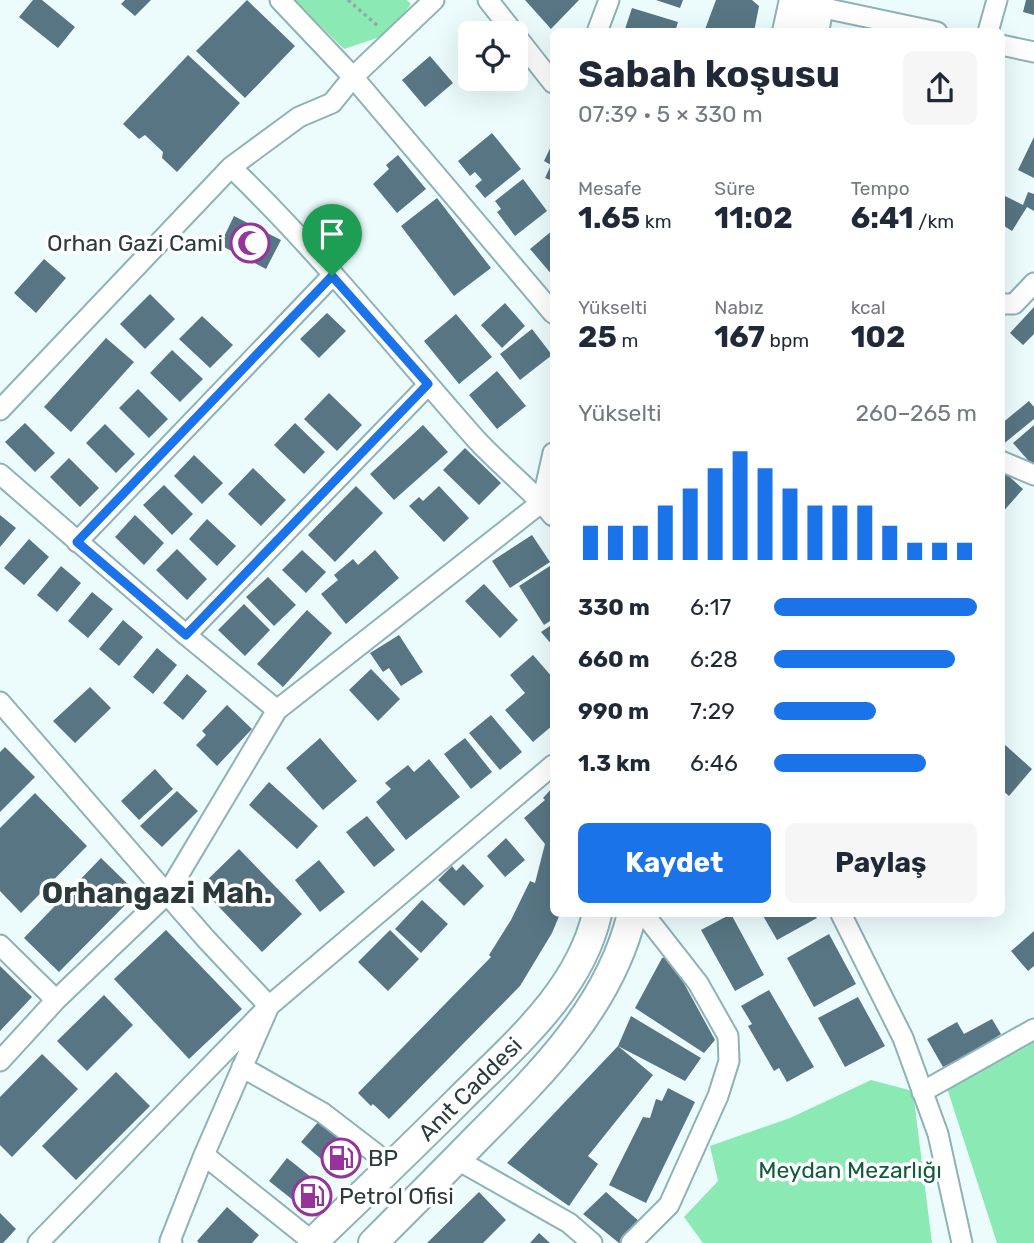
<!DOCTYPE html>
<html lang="tr">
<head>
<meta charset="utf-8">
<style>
  :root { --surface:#fff; --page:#f6f6f7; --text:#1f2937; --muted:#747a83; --accent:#1a73e8 }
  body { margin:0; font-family:Rubik,sans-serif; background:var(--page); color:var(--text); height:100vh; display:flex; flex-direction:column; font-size:26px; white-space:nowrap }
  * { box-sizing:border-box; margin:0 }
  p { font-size:23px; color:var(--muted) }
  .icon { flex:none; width:38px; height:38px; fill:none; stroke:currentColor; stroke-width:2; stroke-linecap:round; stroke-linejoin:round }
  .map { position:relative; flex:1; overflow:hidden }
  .side { position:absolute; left:550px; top:28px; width:455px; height:889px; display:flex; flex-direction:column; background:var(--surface); border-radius:10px; box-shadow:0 7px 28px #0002 }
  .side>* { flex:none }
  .tools { position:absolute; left:458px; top:21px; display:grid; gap:14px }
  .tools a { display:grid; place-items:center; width:70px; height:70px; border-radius:10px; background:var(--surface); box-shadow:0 7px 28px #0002; font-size:35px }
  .pin { position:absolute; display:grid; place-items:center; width:60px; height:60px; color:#fff; margin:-72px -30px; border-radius:50% 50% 50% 0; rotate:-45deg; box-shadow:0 0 7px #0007 }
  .pin .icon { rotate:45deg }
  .round { display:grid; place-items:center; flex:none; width:74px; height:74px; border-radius:10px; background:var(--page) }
  .head { display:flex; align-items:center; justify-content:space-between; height:119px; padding:0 28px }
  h1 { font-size:38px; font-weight:700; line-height:52px }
  .stats { display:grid; grid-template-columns:repeat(3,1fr); gap:10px; height:119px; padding:7px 28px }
  .stats div { display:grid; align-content:center }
  .stats b { font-size:30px; font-weight:700 }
  .stats small { font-size:19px; font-weight:400 }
  .stats p { font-size:19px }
  .chart { height:196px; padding:14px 28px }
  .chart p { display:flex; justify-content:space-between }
  .chart svg { width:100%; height:126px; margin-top:7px; stroke:var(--accent); stroke-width:6 }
  .cta { display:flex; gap:14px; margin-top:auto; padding:14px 28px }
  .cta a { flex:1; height:80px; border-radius:10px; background:var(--accent); color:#fff; font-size:28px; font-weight:700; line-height:80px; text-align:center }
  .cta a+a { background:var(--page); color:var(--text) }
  ul { padding:0 28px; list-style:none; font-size:23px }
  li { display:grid; grid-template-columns:112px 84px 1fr; align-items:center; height:52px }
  li i { height:18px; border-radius:9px; background:var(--accent) }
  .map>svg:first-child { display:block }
</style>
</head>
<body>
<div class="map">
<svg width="1034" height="1243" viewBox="0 0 1034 1243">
  <rect width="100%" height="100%" fill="#ecfcfd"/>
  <path fill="#8be9b4" d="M294,0H407L411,4L389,34L344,49Z
    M1034,1042V1243H997L947,1088Z
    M871,1080L913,1091L932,1243H703L684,1217L718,1181L710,1146L790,1118Z"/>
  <path fill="#587583" d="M33,0H42L75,27L58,48L19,17Z
    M125,0H151L135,16L121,4Z
    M247,0L295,46L245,98L196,51Z
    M525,0H579L551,29Z
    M656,0H683L680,8Z
    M716,0H752L759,6L754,32H704Z
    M1026,0H1034V15L1023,12Z
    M632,8L678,22L675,32H624Z
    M188,55L240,103L177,172L162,158L163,152L145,135L139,139L123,124Z
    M430,56L453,83L425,107L402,80Z
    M492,133L521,169L485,198L475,186L482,180L475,172L470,176L458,161Z
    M1034,137V178L1018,170Z
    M553,142V181L545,178L551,165L544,161Z
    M398,155L426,189L397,213L373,184L389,169L386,165Z
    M523,179L547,211L515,236L497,212L501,209L495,201Z
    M1028,192L1034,194V211L1027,207L1012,231L1001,224V194L1023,205Z
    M437,198L491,268L454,296L401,226Z
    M234,216L281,240L266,269L220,245Z
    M553,230V276L530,249Z
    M44,259L66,278L36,313L14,293Z
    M150,294L175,319L145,349L120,324Z
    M505,303L525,326L502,348L481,325Z
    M1034,307V334L1023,345L1010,333Z
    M327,313L346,331L319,358L300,339Z
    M456,314L492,357L459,384L424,341Z
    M202,316L233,345L210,368L179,339Z
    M532,329L552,355L520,380L500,354Z
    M106,338L134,362L71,432L44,407Z
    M172,350L203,379L180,402L150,373Z
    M497,371L526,406L497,429L469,395Z
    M138,389L168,419L149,438L119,408Z
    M329,393L362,425L337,451L304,419Z
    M1029,401L1034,407V419L1001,446V424Z
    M25,423L55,453L35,472L5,442Z
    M295,423L325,452L304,474L274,445Z
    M105,424L135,454L116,473L86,443Z
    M423,425L448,452L394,500L370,474Z
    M1034,425V467L1013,443Z
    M465,448L501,483L479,505L443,470Z
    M194,455L223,483L202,504L174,476Z
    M69,458L99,488L80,507L50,477Z
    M253,468L286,500L261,526L228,494Z
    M1003,471L1023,489L1001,514V473Z
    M164,485L193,514L172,535L143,505Z
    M356,486L383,513L335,562L308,535Z
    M439,486L469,518L444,542L409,506L419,497L423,501Z
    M0,515L16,528L0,547Z
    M135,515L164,543L144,565L115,537Z
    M207,519L236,546L217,566L189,539Z
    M532,535L550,562L510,588L492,561Z
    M29,539L49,557L24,585L4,568Z
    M177,549L207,579L187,600L156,570Z
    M302,550L326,572L306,593L282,570Z
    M375,550L399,578L346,624L321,594L338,580L334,575L353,559L358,565Z
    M553,564V619L544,625L519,586Z
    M61,566L81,583L57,612L37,595Z
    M268,577L296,605L274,626L246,597Z
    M484,584L518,620L500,638L465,601Z
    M92,592L113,609L88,638L68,621Z
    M244,604L270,630L245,656L218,630Z
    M307,610L332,633L283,687L257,664Z
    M123,620L143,637L119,666L99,649Z
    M553,624V646L541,632Z
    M399,635L423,672L401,686L389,668L383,672L370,653Z
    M157,648L177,665L153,694L133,677Z
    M533,655L553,678V725L533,742L505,710L525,693L510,675Z
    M371,669L400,699L378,721L349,690Z
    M187,674L207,691L183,720L163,703Z
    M90,687L111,708L75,743L53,721Z
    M227,705L252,729L217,766L196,745L206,735L202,731Z
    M491,715L522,752L500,770L469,733Z
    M320,738L357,781L323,810L286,768Z
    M465,738L492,772L471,789L444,754Z
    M1003,743L1032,769L1009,796L1001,789V746Z
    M5,747L35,777L0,812V752Z
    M429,759L460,797L406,840L376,802L391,789L385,783L408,765L414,772Z
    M155,769L173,789L139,820L121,801Z
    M269,782L318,826L297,849L249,805Z
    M553,787V914H560L552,933L520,986L389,1119L373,1104L371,1106L358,1093L491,957L489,955L511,920L530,881L535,883L545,844L524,818L545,800L543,798Z
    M177,791L198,811L162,847L140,826Z
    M35,793L87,846L21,913L0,891V828Z
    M367,816L395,850L374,867L346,832Z
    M506,838L525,860L505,877L487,856Z
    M239,849L302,914L262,952L200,887Z
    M101,858L137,893L59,972L24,938Z
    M319,860L345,892L320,912L295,880Z
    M463,864L484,886L464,906L438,880L452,866L456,871Z
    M422,900L448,924L421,953L395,929Z
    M731,914L764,975L735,991L701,930Z
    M762,914H814L817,918L777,940Z
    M166,930L242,1009L189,1059L114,979Z
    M390,930L419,959L388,991L358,962Z
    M1034,931V966L1028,971L1011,951Z
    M829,934L856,984L814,1007L787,958Z
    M669,956L715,1040L704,1053L635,1008L662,958Z
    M0,966L32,997L0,1031Z
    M769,990L814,1067L787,1082L779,1068L774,1071L748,1026L752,1024L741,1006Z
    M104,995L133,1025L87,1071L57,1041Z
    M858,997L885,1046L845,1067L818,1018Z
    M631,1016L701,1058L685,1081L618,1046L653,1075L588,1156L598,1164L569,1206L507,1163L618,1046Z
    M992,1019L1001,1034L974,1052L943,1067L927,1039L957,1022L964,1034Z
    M42,1054L78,1089L12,1157L0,1145V1097Z
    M116,1072L150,1106L76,1180L42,1146Z
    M668,1088L695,1102L646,1203L609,1185L643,1117L650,1118L656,1099L662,1101Z
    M319,1121L357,1153L339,1174L301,1142Z
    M287,1158L326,1189L308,1212L269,1181Z
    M479,1192L506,1220L483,1243H427Z
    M606,1192L641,1223L623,1243H619L583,1214Z
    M227,1207L259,1235L252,1243H199L197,1241Z
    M0,1213L16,1229L3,1243H0Z
    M539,1233L550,1243H530Z"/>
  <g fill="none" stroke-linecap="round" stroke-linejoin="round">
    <defs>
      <path id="minor" d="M280,0L353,77L553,313
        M488,0L514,33
        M819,7L937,32
        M597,32L609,0
        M988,32L997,0
        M516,36L553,83
        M1001,45L1034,52
        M231,167C318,251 394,346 474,437C499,465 529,487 553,516
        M1001,304H1014L1034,283
        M0,410L231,167L299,117L332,103L353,77L434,0
        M1001,461L1034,475
        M0,474L186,635L277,710
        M77,542L332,276
        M186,635L428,385
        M0,702L206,939L269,1006L38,1243
        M841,914L903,1038L938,1134L962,1243
        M0,945L56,1000L0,1061
        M56,1000L167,894L277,710L542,502L553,453
        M242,1067L323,1113L392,1166
        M922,1092L1034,1029
        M204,1155L313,1242
        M456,1159L569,1223L592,1243
        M172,1243L170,1241L204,1155L269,1006L553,765
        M631,1243L669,1205L718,1096L729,1061L728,1036L698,983L644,914"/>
      <path id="secondary" d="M787,32L794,0
        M814,32L820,0
        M312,1243C361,1196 410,1149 458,1101C513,1046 579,992 597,914
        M373,1243C409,1207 444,1172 479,1136C544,1071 610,1005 632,914"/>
    </defs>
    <use href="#minor" stroke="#8db2b7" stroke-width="23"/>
    <use href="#secondary" stroke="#8db2b7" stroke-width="32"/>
    <path stroke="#98a8aa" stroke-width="3.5" stroke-dasharray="3.5 3.5" stroke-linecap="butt" d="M348,0L378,26"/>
    <use href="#minor" stroke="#fff" stroke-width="19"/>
    <use href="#secondary" stroke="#fff" stroke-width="28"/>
  </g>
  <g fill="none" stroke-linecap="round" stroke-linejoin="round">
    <defs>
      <path id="route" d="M332,276L428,384L186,635L77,542Z"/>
    </defs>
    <use href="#route" stroke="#fff" stroke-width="14"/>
    <use href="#route" stroke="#1a73e8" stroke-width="9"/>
  </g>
  <defs>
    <symbol id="mosque-ring" viewBox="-11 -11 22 22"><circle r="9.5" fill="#fff" stroke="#97349b" stroke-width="1.5"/><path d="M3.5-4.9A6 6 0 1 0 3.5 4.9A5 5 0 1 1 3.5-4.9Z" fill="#97349b"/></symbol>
    <symbol id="fuel-ring" viewBox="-11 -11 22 22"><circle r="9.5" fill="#fff" stroke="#97349b" stroke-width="1.5"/><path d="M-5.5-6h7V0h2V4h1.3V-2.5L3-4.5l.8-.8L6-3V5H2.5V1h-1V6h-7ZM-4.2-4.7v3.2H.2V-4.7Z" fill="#97349b"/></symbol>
  </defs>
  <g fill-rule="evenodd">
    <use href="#mosque-ring" x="228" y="221" width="44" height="44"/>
    <use href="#fuel-ring" x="319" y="1136" width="44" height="44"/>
    <use href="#fuel-ring" x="290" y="1174" width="44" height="44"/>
  </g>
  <g text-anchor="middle" stroke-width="7" stroke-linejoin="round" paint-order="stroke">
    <g font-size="23" fill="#2b3b3d" stroke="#fff" text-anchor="start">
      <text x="223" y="251" text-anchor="end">Orhan Gazi Cami</text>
      <text x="368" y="1166">BP</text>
      <text x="339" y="1204">Petrol Ofisi</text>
    </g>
    <g font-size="23" fill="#2b3b3d" stroke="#fff">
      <text transform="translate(470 1089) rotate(-45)" y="8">Anıt Caddesi</text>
    </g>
    <g font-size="23" fill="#0e5d3a" stroke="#fff">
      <text x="850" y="1178">Meydan Mezarlığı</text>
    </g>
    <g font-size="30" font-weight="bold" fill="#2b3b3d" stroke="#fff">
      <text x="157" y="903">Orhangazi Mah.</text>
    </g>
  </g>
</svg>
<div class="tools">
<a><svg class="icon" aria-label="locate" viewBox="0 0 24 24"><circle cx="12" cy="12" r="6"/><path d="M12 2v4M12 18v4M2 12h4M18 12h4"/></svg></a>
</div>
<div class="pin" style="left:332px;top:276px;background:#1e9e55"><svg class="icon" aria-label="arrive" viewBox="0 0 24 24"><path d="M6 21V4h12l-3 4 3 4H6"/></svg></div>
<section class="side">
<div class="head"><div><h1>Sabah koşusu</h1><p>07:39 · 5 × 330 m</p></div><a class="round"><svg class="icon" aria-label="share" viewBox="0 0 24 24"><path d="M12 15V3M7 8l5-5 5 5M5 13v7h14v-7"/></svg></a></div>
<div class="stats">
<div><p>Mesafe</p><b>1.65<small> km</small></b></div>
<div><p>Süre</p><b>11:02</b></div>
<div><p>Tempo</p><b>6:41<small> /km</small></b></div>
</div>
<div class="stats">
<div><p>Yükselti</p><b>25<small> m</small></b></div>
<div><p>Nabız</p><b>167<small> bpm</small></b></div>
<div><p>kcal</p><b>102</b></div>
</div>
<div class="chart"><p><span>Yükselti</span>260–265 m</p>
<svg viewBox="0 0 160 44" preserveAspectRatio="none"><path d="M5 44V32M15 44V32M25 44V32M35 44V25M45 44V19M55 44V12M65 44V6M75 44V12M85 44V19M95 44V25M105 44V25M115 44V25M125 44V32M135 44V38M145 44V38M155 44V38"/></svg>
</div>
<ul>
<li><b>330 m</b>6:17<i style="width:100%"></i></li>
<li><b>660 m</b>6:28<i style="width:89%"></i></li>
<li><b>990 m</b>7:29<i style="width:50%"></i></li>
<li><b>1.3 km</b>6:46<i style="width:75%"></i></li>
</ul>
<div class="cta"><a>Kaydet</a><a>Paylaş</a></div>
</section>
</div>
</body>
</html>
